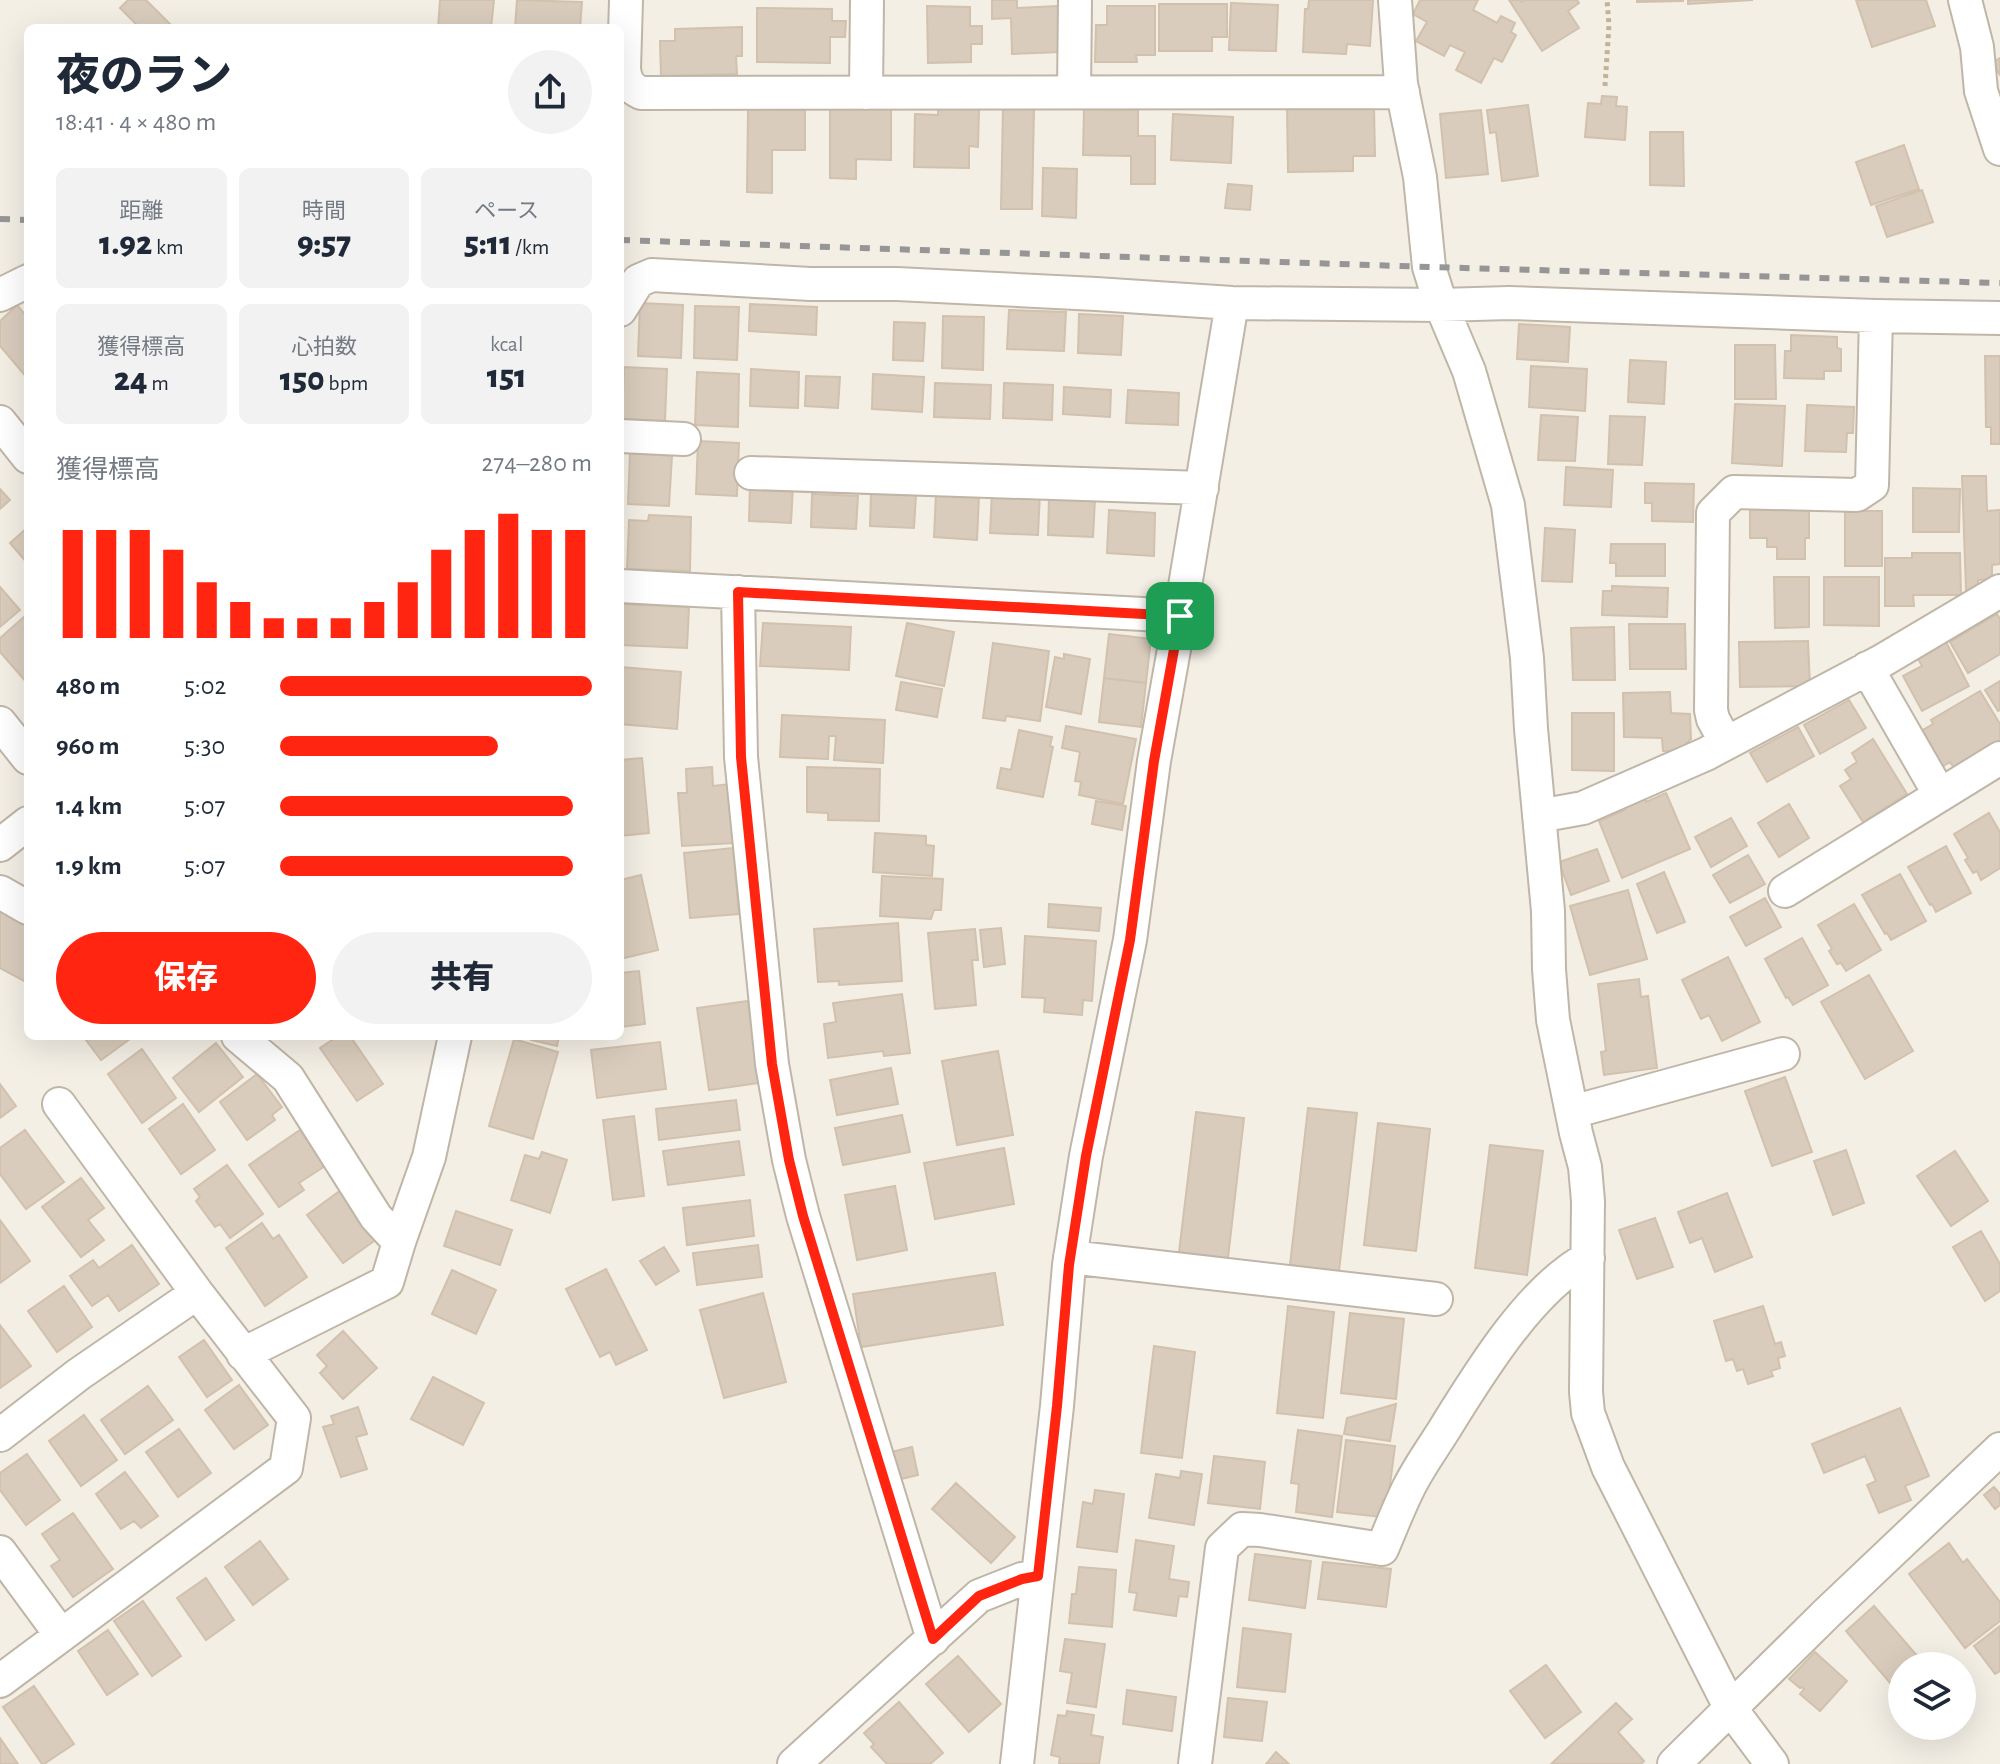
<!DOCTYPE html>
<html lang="ja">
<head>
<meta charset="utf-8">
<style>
  :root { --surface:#fff; --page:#f2f2f3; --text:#1f2937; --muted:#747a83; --accent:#ff2511 }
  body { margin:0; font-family:"Alegreya Sans","Noto Sans JP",sans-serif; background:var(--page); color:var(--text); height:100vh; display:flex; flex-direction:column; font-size:30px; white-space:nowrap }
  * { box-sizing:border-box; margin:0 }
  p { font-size:26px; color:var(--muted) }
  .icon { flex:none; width:44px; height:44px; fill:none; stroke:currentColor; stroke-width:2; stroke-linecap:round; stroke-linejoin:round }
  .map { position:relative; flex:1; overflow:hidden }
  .panel { position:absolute; left:24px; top:24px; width:600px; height:1016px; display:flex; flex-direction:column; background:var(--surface); border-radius:12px; box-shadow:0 8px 32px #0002 }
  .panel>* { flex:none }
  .tools { position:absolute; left:1888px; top:1652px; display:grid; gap:16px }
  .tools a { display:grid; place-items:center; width:88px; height:88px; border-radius:50%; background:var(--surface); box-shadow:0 8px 32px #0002; font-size:40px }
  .pin { position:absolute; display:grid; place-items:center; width:68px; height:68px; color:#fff; margin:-34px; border-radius:16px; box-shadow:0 4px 12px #0006 }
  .round { display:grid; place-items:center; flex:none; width:84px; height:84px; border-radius:42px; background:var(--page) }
  .head { display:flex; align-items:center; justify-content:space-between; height:136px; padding:0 32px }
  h1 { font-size:44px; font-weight:800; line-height:60px }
  .metrics { display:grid; grid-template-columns:repeat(3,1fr); gap:12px; height:136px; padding:8px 32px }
  .metrics div { display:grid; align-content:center; border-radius:12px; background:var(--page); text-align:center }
  .metrics b { font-size:34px; font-weight:800 }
  .metrics small { font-size:22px; font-weight:400 }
  .metrics p { font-size:22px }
  .chart { height:224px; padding:16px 32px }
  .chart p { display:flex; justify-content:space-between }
  .chart svg { width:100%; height:144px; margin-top:8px; stroke:var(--accent); stroke-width:6 }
  .cta { display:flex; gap:16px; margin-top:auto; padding:16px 32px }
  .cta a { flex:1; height:92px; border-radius:48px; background:var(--accent); color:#fff; font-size:32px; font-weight:800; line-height:92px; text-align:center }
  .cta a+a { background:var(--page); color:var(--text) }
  ul { padding:0 32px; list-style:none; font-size:26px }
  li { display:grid; grid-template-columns:128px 96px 1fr; align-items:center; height:60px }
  li i { height:20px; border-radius:10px; background:var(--accent) }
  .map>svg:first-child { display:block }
</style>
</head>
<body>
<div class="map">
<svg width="2000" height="1764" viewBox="0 0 2000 1764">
  <rect width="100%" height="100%" fill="#f4efe5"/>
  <path fill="#d9ccbd" stroke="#d1c1ad" stroke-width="2" d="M128,0H146L174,28H140L120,8Z
    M440,0H494L491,28H438Z
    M517,0L582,2L580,28H515Z
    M992,0H1017V8L1058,6L1060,52L1012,54L1011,18L992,19Z
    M1309,0H1373L1370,46L1347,44L1346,54L1303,52L1305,9H1308Z
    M1420,0H1478L1473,10L1497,23L1501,16L1515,23L1511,32L1516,35L1502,62L1494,58L1481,83L1456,70L1465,52L1450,45L1444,56L1416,41L1427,22L1413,14Z
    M1509,0H1521L1522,2L1525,0H1577L1579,3L1568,11L1579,28L1542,51Z
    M1637,0H1683V1L1637,2Z
    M1688,0H1753L1688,4Z
    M1856,0H1926L1935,26L1872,47Z
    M1231,3L1278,5L1276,51L1229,50Z
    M1159,4H1227V37H1212V51H1159Z
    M927,6L970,7V26H982V44H971V62L928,63Z
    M1107,6H1155V55H1136L1137,62H1095L1096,25H1107Z
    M757,8L832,9V21H846L845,37H830V63L757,62Z
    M742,27V56H736L737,74L661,76L660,41H675V29Z
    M2000,58V75L1992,63Z
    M1602,96L1617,97L1616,106L1627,107L1625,140L1585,137L1588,103L1601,104Z
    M1528,105L1538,176L1502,181L1496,132L1490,133L1487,110Z
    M830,107H891V160L856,159V179L830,178Z
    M1374,107L1375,156H1353V171L1288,172L1287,108Z
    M938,108L979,109L978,147L969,146V168L914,167L915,114L938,115Z
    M1003,108H1034L1032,209H1001Z
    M748,109L805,110V150H772V193L747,192Z
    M1084,109L1138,110V136H1155V184H1131V156L1083,155Z
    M1481,110L1488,174L1446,178L1440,114Z
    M1173,114L1233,117L1231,163L1171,160Z
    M1650,132H1683L1684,186L1650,185Z
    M1904,145L1919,189L1871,205L1856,162Z
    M1043,168L1077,169L1076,218L1042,216Z
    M1228,184L1252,186L1250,210L1225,208Z
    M1922,190L1933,222L1887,237L1876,206Z
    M640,303L683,305L681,358L638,356Z
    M750,304L817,307L816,335L749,331Z
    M17,305L28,318V379L0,346V321Z
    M695,306L739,307L737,360L694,358Z
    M1009,310L1066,312L1064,351L1007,349Z
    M1079,314L1123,316L1121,355L1078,353Z
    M943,316L984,317L983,370L942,368Z
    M894,322L925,323L923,361L893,360Z
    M1519,324L1570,327L1568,362L1517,359Z
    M1791,335L1837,337V348L1841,349V371H1824V379L1784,378L1785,351H1791Z
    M1735,345H1775L1776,399H1735Z
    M1985,356H2000V444H1991V427H1986Z
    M1630,360L1666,362L1664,404L1628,402Z
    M1531,366L1587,369L1585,411L1529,407Z
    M624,367L667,369L665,421L622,419Z
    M751,369L799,372L798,408L750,406Z
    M697,372L739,374L738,427L695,425Z
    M873,374L924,377L922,412L872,409Z
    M806,376L840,377L838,408L805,406Z
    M935,383L991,385L990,419L934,417Z
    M1004,383L1053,385L1052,420L1003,418Z
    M1064,387L1111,390L1110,417L1063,414Z
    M1128,390L1179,393L1178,425L1126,423Z
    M1735,404L1785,406L1782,466L1732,463Z
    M1807,405L1854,407L1853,433H1847L1846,452L1805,451Z
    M1541,415L1578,417L1575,461L1538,460Z
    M1610,416L1645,417L1642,465L1608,464Z
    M698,441L739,443L737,496L696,494Z
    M630,453L672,456L669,506L628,504Z
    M1566,467L1613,470L1611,507L1564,505Z
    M1962,476H1986L1987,511L2000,510V564L1992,565V579L1978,580V590H1966Z
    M1645,483L1694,484L1693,522L1652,521V503H1645Z
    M750,484L793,486L791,523L749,521Z
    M1913,488L1960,489L1959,532H1913Z
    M0,489L10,500L0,509Z
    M620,491H623L621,562H620Z
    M992,491L1040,493L1038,535L990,533Z
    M871,493L916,495L914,528L870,526Z
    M936,493L979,495L977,540L934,537Z
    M812,494L858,496L856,529L811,527Z
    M1049,497L1095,499L1093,537L1048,535Z
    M1750,509L1809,510V538H1805V559H1777V547H1767V538H1750Z
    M1109,510L1155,513L1154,556L1107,553Z
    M1845,511H1882V566H1845Z
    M649,515L691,517L690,571L627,569L629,520L648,521Z
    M28,527V564L10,543Z
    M1545,528L1575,530L1572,582L1542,581Z
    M1611,544H1665V576H1616V563H1610Z
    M1912,553H1960L1961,595H1913L1914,606H1885V558H1912Z
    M1774,577H1809V627L1775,628Z
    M1824,577H1879V626L1824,625Z
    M1612,586L1668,588L1667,617L1602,615L1603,591H1612Z
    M0,587L20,610L0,627Z
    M620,604L689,607L687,648L620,645Z
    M1997,614L2000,619V654L1968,673L1950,642Z
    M24,617L28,622V684L0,652V638Z
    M763,623L851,627L849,670L760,666Z
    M907,623L954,632L944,686L896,676Z
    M1629,624H1685L1686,669H1630Z
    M1614,627L1615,680H1573L1571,628Z
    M1109,634L1151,639L1146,683L1104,678Z
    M1808,641L1810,686L1740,687L1739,642Z
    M1946,642L1969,686L1922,711L1903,676L1922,666L1917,657Z
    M993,643L1049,651L1040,721L1006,716L1005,721L983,718Z
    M1064,654L1090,659L1081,714L1046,707L1055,657L1064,659Z
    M620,667L681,672L677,729L620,724Z
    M1104,678L1146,683L1141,727L1099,722Z
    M2000,681V710L1998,711L1985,690Z
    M901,682L942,689L937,717L896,710Z
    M1980,691L2000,724V744L1956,771L1950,762L1935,771L1914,735L1933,724L1931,720Z
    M1670,692L1671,713L1690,714L1691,739L1678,751H1663L1662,738L1624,737L1623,693Z
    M1849,700L1866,728L1820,754L1804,725Z
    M1572,713H1614V771L1572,770Z
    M782,715L885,720L883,763L834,760L836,736H829L828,759L780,757Z
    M1066,726L1136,739L1123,804L1079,795L1081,782L1075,781L1080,752L1062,748Z
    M1798,727L1814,756L1767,782L1750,753Z
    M1019,730L1052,737L1050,746L1053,747L1043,797L997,788L1001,768L1011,770Z
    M1873,739L1907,794L1863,822L1840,786L1851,779L1845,770L1857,762L1852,753Z
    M642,758L649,833L620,836V760Z
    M712,767L713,786L729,784L734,843L682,846L678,793H687L686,769Z
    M807,767L880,769L879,821L828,820V813L807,812Z
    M1666,793L1690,849L1622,878L1599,821L1625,810L1622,804L1644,795L1646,802Z
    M1096,801L1126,806L1122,830L1092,824Z
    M1789,804L1809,838L1779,857L1758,823Z
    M1989,813L2000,832V868L1981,880L1977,871L1973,873L1965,860L1968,858L1954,834Z
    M1731,818L1747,846L1711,867L1695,837Z
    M875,833L926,836V845L934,846L932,876L873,872Z
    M1946,846L1971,893L1936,912L1932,904L1930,905L1908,867Z
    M733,848L739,914L690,918L684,853Z
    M1597,849L1609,881L1571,895L1559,862Z
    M1748,855L1765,884L1730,903L1713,875Z
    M1664,872L1685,922L1657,933L1637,884Z
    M1900,874L1926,921L1891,940L1887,933L1885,934L1862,895Z
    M641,875L658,950L620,959V880Z
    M882,876L943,879L941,910H934L931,919L880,916Z
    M1628,890L1647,959L1590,975L1570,906Z
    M1765,898L1781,927L1746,946L1730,917Z
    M1049,904L1101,908L1099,931L1048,927Z
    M1854,904L1881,950L1846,971L1841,963L1837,964L1829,951L1832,949L1818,925Z
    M0,906L28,922V983L0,968Z
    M898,923L902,981L839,985V981L818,982L814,929Z
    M1001,928L1005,964L984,967L980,930Z
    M975,929L978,960H972L976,1005L935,1009L928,933Z
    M1025,936L1096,941L1092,1001L1083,1000L1082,1015L1044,1012L1045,998L1022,997Z
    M1802,938L1828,985L1793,1005L1788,997L1786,998L1765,959Z
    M1728,957L1760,1022L1722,1041L1709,1015L1701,1019L1682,980Z
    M639,971L645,1024L620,1027V973Z
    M1869,975L1913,1051L1865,1079L1821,1002Z
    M1639,979L1641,997L1648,996L1657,1068L1604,1075L1601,1052L1606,1051L1598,984Z
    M902,994L910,1053L884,1056L883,1051L828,1058L824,1024L836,1022L833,1003Z
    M748,1001L759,1083L709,1090L697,1008Z
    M83,1036H134L101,1060Z
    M338,1036H350L383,1084L357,1101L320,1048Z
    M532,1036H559L557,1046L531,1040Z
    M514,1039L558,1052L533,1139L489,1126Z
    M660,1042L666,1089L597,1098L591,1050Z
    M216,1043L243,1077L199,1112L173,1078Z
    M142,1049L176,1098L142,1123L108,1074Z
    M998,1051L1013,1135L957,1145L942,1061Z
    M891,1068L898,1104L837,1115L830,1080Z
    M257,1074L282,1107L272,1115L275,1120L247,1140L220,1102Z
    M1785,1077L1812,1152L1772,1166L1745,1091Z
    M0,1084L16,1106L0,1118Z
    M736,1100L740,1130L659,1140L656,1109Z
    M183,1104L215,1150L181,1174L149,1129Z
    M1308,1108L1357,1113L1339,1271L1290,1265Z
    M1196,1112L1244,1118L1228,1258L1179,1252Z
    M902,1115L910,1152L843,1165L835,1128Z
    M634,1116L644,1196L613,1200L603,1120Z
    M1378,1123L1430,1129L1416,1251L1364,1245Z
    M25,1130L64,1182L26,1209L0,1174V1148Z
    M300,1130L325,1166L299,1183L304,1190L279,1207L249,1165Z
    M739,1141L744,1175L668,1185L663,1151Z
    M1490,1145L1543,1151L1527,1275L1475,1268Z
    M1004,1148L1014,1204L935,1219L924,1163Z
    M1846,1150L1864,1203L1833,1215L1814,1161Z
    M1955,1151L1988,1201L1951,1226L1917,1176Z
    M542,1152L567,1160L550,1213L511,1200L525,1155L539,1159Z
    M227,1165L263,1214L230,1238L220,1224L215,1227L196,1201L200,1197L194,1189Z
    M81,1178L104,1208L88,1220L104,1240L81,1257L42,1207Z
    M895,1186L907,1250L857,1260L845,1195Z
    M341,1190L377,1239L343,1263L307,1215Z
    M1727,1193L1752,1257L1715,1272L1702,1238L1690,1243L1678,1212Z
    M750,1200L754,1236L687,1245L683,1208Z
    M456,1211L512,1230L500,1265L444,1246Z
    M1655,1218L1673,1267L1637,1279L1619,1230Z
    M0,1220L30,1261L0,1283Z
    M262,1223L273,1239L279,1235L307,1277L265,1306L226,1248Z
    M1981,1231L2000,1264V1291L1985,1301L1953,1247Z
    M132,1245L159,1284L119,1311L108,1295L92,1306L70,1276L93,1260L99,1268Z
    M758,1245L762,1277L697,1285L693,1253Z
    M664,1247L679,1271L656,1285L640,1261Z
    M606,1269L647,1350L616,1365L610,1352L600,1357L566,1289Z
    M452,1270L496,1290L476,1334L432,1314Z
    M995,1273L1003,1325L861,1347L853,1294Z
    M64,1286L92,1327L57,1352L28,1311Z
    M763,1293L786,1382L724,1398L700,1310Z
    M1288,1306L1334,1312L1323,1418L1277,1413Z
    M1763,1306L1775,1344L1781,1342L1785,1356L1778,1358L1780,1368L1771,1371L1773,1376L1748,1384L1743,1369L1737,1371L1733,1359L1726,1361L1714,1321Z
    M1350,1313L1404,1319L1396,1399L1341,1393Z
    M0,1325L31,1366L0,1388Z
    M343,1331L377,1368L343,1399L320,1373L327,1366L317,1355Z
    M204,1340L232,1380L207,1397L179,1357Z
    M1154,1346L1195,1352L1182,1458L1141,1453Z
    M433,1377L484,1403L463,1445L411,1419Z
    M239,1385L268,1425L234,1449L205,1410Z
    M148,1386L173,1420L125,1454L101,1420Z
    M1396,1404L1390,1441L1344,1434L1347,1418Z
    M358,1407L367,1434L356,1437L367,1469L341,1477L323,1427L334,1424L331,1416Z
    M1900,1408L1929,1476L1905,1486L1911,1500L1879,1513L1867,1485L1876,1481L1865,1456L1824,1473L1812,1444Z
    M84,1415L117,1460L81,1486L49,1441Z
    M179,1429L211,1473L178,1497L146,1452Z
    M1298,1430L1342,1436L1332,1517L1296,1512L1299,1484L1291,1483Z
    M1346,1440L1395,1446L1388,1500H1383L1381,1517L1337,1512Z
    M912,1447L918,1475L897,1480L891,1452Z
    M27,1454L60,1500L26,1525L0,1490V1473Z
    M1214,1456L1265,1462L1260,1509L1208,1503Z
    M1181,1471L1202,1474L1194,1525L1149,1518L1156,1474L1180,1478Z
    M125,1472L158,1516L141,1528L134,1521L121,1529L96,1494Z
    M956,1483L1015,1537L991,1563L932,1509Z
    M1994,1487L2000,1494V1505L1995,1509L1984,1495Z
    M1095,1490L1124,1494L1117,1552L1077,1547L1083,1502L1093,1504Z
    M73,1513L113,1569L73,1597L51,1566L60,1560L42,1534Z
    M1136,1540L1174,1546L1169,1579L1189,1582L1187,1597L1179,1596L1176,1616L1134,1610L1137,1593L1129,1592Z
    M260,1541L288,1579L253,1605L225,1567Z
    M1949,1543L1963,1563L1967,1559L2000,1602V1621L1965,1648L1909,1574Z
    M1255,1554L1311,1561L1305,1608L1249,1600Z
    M1323,1562L1391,1569L1386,1607L1318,1599Z
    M1079,1567L1116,1570L1112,1627L1069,1623L1072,1594H1076Z
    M206,1578L234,1620L206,1640L177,1598Z
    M143,1601L181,1656L152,1676L114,1621Z
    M1874,1606L1926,1666H1902V1697L1846,1631Z
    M2000,1626V1671L1995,1674L1974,1646Z
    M1243,1628L1291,1634L1285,1692L1237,1687Z
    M108,1630L138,1674L107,1695L78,1651Z
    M1065,1639L1105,1644L1096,1707L1067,1703L1072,1673L1060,1671Z
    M1815,1652L1847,1681L1820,1711L1800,1694L1804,1689L1802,1687L1800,1688L1789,1679Z
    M958,1656L1001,1704L969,1732L926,1684Z
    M1546,1665L1581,1712L1545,1738L1510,1691Z
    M34,1686L74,1744L44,1764H42L3,1707Z
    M1127,1690L1176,1697L1172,1731L1123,1724Z
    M1228,1698L1267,1702L1262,1741L1224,1737Z
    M899,1702L943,1753L930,1764H887L871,1747L874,1744L864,1733Z
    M1616,1703L1632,1719L1618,1732L1644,1761L1641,1764H1551Z
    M1067,1711L1094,1715L1091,1735L1103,1737L1099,1764H1059L1060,1757L1051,1755L1058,1715L1066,1716Z
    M0,1738L18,1764H0Z
    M1276,1752L1289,1764H1266Z"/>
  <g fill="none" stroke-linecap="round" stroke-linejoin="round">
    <defs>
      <path id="minor" d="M626,0L624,69C626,82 629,87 641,93L1403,92
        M1395,0L1401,84L1420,177L1429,267L1441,305L1469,371L1508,505L1527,658L1531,729L1548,911L1549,969L1553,1020L1576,1133L1585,1167L1588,1201L1586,1392L1588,1413L1608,1467L1731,1709L1772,1764
        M1965,0L1977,47L1981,91L2000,149
        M1074,92L1075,0
        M866,93L867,0
        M0,295L28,281
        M620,310L638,281L652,275L810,284H897L1096,294L1232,303L1441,305L1509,303L1876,316L2000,318
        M0,422L28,457
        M620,436L684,439
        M751,473L1202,488
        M620,586L1180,616
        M738,592L741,757L772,1064L789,1160L803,1216L933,1639
        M1867,668L1940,795
        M0,723L28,758
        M1726,743L1713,719L1711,710L1713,513L1734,492L1857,495L1872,485L1876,316
        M1539,816L1583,808L1706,754L1880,662L2000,591
        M0,845L28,823
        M1785,891L2000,758
        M0,892L28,908
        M238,1036L288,1078L376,1217L399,1242
        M1572,1112L1783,1054
        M1070,1257L1436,1299
        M243,1354L387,1282L399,1242L429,1157L455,1036
        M0,1435L79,1374L197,1293
        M0,1552L61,1635
        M0,1681L286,1468L294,1418L197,1293L59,1104
        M794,1764L979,1596L1022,1579L1038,1576
        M1017,1764L1057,1406L1069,1265L1086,1156L1130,940L1154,761L1180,616L1232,303
        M1195,1764L1222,1548L1242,1529L1260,1530L1382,1549C1391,1528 1399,1507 1409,1487C1419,1467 1432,1449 1444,1430C1478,1375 1530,1289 1588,1258
        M1674,1764L1827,1613L2000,1449"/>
    </defs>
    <use href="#minor" stroke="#c0b6a7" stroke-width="36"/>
    <path stroke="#c3b198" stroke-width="5" stroke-dasharray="4 4" stroke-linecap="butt" d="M1605,86L1609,25L1607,0"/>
    <use href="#minor" stroke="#fff" stroke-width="32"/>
    <path stroke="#969696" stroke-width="6" stroke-dasharray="10 10" stroke-linecap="butt" d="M0,219L28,220
      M620,240L1429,267L2000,283"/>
  </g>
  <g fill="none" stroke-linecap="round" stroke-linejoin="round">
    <defs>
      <path id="route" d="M738,592L1180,616L1154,761L1130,940L1086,1156L1069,1265L1057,1406L1038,1576L1022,1579L979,1596L933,1639L803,1216L789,1160L772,1064L741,757Z"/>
    </defs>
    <use href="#route" stroke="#fff" stroke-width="16"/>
    <use href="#route" stroke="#ff2511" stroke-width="10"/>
  </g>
</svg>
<div class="tools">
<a><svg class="icon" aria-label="layers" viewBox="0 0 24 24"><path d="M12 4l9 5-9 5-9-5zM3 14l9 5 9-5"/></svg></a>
</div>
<div class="pin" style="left:1180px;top:616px;background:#1e9e55"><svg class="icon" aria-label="arrive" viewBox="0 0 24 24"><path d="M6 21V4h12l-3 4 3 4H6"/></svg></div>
<section class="panel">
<div class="head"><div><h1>夜のラン</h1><p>18:41 · 4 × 480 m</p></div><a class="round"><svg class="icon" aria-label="share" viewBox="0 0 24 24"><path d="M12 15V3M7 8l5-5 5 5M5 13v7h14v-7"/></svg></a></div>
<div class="metrics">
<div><p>距離</p><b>1.92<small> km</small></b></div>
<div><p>時間</p><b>9:57</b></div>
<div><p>ペース</p><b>5:11<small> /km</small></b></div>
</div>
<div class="metrics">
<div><p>獲得標高</p><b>24<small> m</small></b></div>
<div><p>心拍数</p><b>150<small> bpm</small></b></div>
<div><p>kcal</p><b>151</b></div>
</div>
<div class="chart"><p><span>獲得標高</span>274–280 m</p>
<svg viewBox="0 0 160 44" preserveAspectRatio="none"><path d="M5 44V11M15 44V11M25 44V11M35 44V17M45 44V27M55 44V33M65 44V38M75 44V38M85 44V38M95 44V33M105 44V27M115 44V17M125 44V11M135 44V6M145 44V11M155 44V11"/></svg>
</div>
<ul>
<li><b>480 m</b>5:02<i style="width:100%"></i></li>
<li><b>960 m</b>5:30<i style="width:70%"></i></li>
<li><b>1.4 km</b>5:07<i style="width:94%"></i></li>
<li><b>1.9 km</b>5:07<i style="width:94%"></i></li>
</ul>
<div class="cta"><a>保存</a><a>共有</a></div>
</section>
</div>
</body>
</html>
